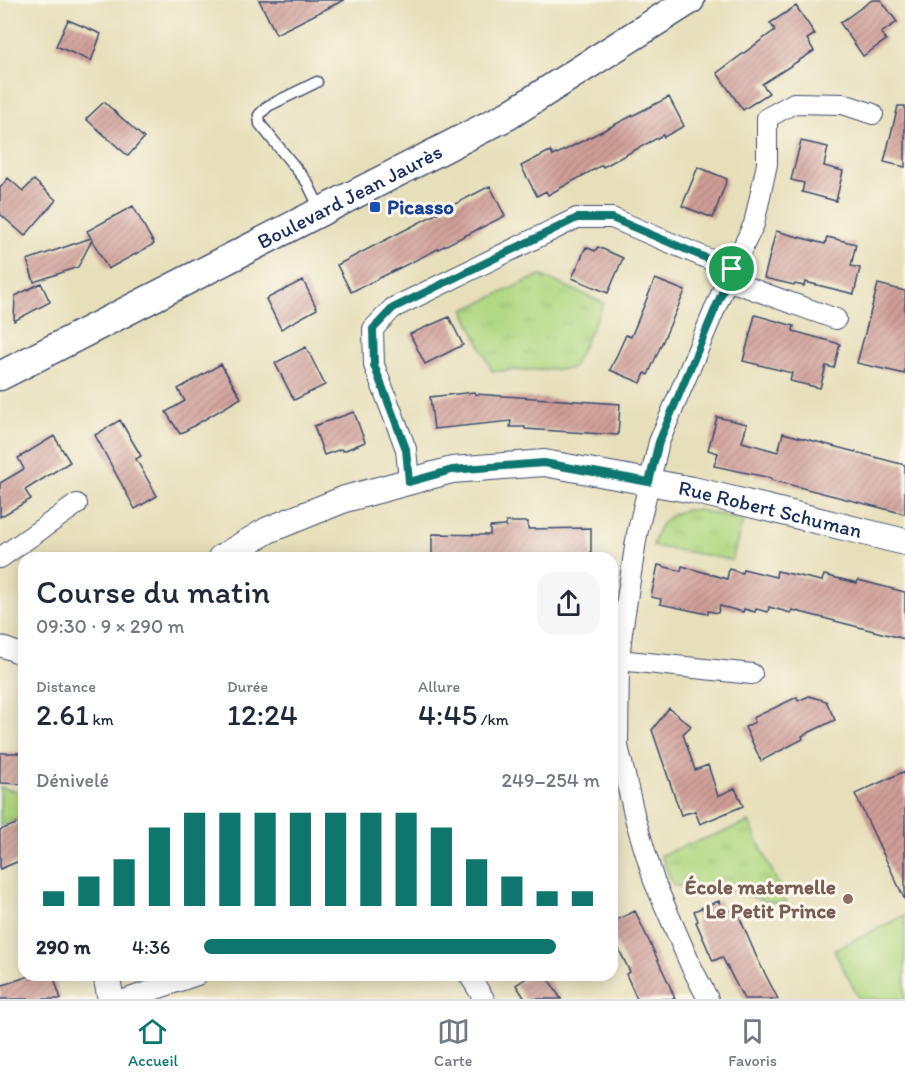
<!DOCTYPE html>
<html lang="fr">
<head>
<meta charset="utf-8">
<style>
  :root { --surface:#fff; --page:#f6f6f7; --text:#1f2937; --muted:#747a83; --line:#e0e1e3; --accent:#0f766e }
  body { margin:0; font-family:Itim,sans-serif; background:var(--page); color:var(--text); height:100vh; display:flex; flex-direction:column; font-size:22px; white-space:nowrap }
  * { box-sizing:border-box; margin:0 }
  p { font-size:20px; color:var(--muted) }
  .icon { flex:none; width:33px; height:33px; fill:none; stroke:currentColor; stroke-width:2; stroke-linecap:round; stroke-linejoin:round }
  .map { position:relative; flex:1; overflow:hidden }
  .sheet { position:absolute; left:18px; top:552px; width:600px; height:429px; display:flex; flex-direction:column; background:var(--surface); border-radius:18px; box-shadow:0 3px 15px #0003 }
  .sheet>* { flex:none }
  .pin { position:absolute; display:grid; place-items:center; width:51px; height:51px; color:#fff; margin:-26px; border:3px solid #fff; border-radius:50%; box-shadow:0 2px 6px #0007 }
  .round { display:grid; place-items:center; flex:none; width:63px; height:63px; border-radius:18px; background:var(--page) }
  .headline { display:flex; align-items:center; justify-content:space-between; height:102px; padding:0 18px }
  h1 { font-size:33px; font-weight:600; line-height:45px }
  .stats { display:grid; grid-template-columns:repeat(3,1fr); gap:9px; height:102px; padding:6px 18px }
  .stats div { display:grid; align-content:center }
  .stats b { font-size:30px; font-weight:600 }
  .stats small { font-size:16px; font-weight:400 }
  .stats p { font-size:16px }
  .chart { height:168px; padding:12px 18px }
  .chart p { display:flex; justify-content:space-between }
  .chart svg { width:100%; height:108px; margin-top:6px; stroke:var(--accent); stroke-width:6 }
  ul { padding:0 18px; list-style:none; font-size:20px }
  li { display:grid; grid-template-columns:96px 72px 1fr; align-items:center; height:45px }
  li i { height:15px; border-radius:8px; background:var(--accent) }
  .tabs { display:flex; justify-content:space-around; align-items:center; height:84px; border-top:2px solid var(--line); background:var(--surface); font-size:16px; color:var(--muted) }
  .tabs a { display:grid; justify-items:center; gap:3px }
  .tabs .active { color:var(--accent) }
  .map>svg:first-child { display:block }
</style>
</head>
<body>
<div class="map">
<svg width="905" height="999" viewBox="0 0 905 999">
  <defs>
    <pattern id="grass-tufts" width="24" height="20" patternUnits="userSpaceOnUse" patternTransform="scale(1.5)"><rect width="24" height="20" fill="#b1d882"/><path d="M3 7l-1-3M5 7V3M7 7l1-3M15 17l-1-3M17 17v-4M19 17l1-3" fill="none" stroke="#98ba73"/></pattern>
    <pattern id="building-hatch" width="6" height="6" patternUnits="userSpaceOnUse" patternTransform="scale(1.5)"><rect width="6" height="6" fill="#d09e97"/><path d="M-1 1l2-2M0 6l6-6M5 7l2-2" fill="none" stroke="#a8817e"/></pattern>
  </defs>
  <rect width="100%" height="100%" fill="#fbf7ec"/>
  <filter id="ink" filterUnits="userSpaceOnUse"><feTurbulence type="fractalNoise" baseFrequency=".0167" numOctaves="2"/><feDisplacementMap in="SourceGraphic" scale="12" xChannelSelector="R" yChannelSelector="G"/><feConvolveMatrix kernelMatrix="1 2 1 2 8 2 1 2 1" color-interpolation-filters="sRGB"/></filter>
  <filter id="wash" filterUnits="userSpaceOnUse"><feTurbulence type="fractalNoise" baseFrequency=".008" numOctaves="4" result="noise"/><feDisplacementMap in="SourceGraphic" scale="24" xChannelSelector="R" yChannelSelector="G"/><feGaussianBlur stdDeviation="1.35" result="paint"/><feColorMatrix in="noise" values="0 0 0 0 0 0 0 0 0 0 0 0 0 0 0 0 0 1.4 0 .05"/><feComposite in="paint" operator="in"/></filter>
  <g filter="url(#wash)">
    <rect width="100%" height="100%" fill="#e7dfba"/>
    <path fill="url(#grass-tufts)" stroke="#668470" stroke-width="1.5" d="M540,275L604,303L572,369L492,371L464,310Z
      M684,510H698L743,520L732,560L653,546C657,527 665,516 684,510Z
      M0,787L24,793V817L0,826Z
      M749,822L787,903C766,905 747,893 726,890C708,887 692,890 673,885L661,855Z"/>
    <path fill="#b1d882" stroke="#668470" stroke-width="1.5" d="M905,915V999H859L834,950Z"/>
    <g id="blocks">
      <path fill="url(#building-hatch)" d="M259,0H344L276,34Z
        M872,0H881L897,22L881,33L886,40L863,56L840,23Z
        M796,6L815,34L807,39L814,51L762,84L769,93L743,110L717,73L775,30L770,23Z
        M68,20L101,34L91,61L56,46Z
        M669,97L684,126L664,137L663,135L603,167L602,165L548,195L546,191L537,196L521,166L550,151L553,156Z
        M104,102L144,138L128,156L86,119Z
        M898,106H905V167L884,162Z
        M801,141L828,147L824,166L843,171L836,201L802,192L804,183L791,180Z
        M698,167L727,179L713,218L682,206Z
        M8,178L23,191L34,180L56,200L25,236L0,214V188Z
        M490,186L505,216L351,292L337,265Z
        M133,206L154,244L108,269L92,240L78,267L34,282L27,260L91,238L87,231Z
        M776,231L825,244L827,237L856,244L851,266L860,268L854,294L805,282L804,286L795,284L794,285L764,278Z
        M586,247L595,251L598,247L623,258L608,293L572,278Z
        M655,279L685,291L648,375L645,373L641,383L610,370L626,335L631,337Z
        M303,280L317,309L281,329L266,299Z
        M41,283L50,302L14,321L15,296Z
        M878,284L905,291V374L857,363Z
        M755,315L794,326L793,331L840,344L834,368L826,366L820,388L790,381L792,373L743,361Z
        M449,317L463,345L425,364L410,334Z
        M306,347L325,385L294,400L275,363Z
        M221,364L241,398L180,434L166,412L185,401L178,389Z
        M474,392L475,394L620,404L618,435L525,429V427H510L511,421L434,429L430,397Z
        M354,412L365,442L343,451L341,449L324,455L314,426Z
        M717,417L747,424L742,442L778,452L783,433L905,465V514L771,480V478L714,466L718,453L708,450Z
        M120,420L141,456L136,459L157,496L135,509L95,435Z
        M54,436L70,462L25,490L31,499L0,517V483L24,469L18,458Z
        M506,522H528V529L591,528V558H432V534L490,535V527L506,526Z
        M658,565L681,571L682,566L727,579L729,569L742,573L743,569L776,577L777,571L822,581L824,575L857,583L858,580L905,592V639L792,610L791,613L769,607L768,612L756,609L755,612L744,609L743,612L720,606L718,613L708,611V614L660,604L661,599L651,597Z
        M809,696L826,701L835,720L802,736L803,739L761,761L745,727L755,722L753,718L797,697L798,701Z
        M669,708L691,726L683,734L695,770L708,765L718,796L735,788L743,806L700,824L695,811L681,815L652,730Z
        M0,753H24V784L0,783Z
        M905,771V900L855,794Z
        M24,821V859L0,869V830Z
        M719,901L723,911L725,910L726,912L736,909L757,958L778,999H744L722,957L713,961L696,922L698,921L694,911Z
        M635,911L669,984L675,999H637L626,974L630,972L612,935V922Z
        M32,975H53L61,999H0V986Z
        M531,975H546L561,999H525L516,985Z"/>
    </g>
  </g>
  <g filter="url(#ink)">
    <use href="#blocks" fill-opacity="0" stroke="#3a496c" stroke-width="1.5"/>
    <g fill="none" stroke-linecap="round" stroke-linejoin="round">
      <defs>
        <path id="service" d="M317,82L268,106L259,115L260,124L307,182L321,211"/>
        <path id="minor" d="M727,280L836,319
          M409,481L406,449L374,365L373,329L393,308L577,218H612L732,269
          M0,558L77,504
          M0,646L24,655
          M619,660L752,674
          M469,975L484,999
          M127,999L197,975
          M708,999L691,966L654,881L635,818L618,746L619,660L622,632L637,534L659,442L727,280L754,224L767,164V118L794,103L843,104L873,114"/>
        <g id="tertiary">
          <path id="s1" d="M221,558L268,530L345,499L452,470L544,463L693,490L905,542"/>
          <path d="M106,975L111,999"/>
        </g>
        <g id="secondary">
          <path id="s2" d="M0,376L509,115L690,0"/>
        </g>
      </defs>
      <use href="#service" stroke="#3a496c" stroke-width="13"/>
      <use href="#minor" stroke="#3a496c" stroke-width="22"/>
      <use href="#tertiary" stroke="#3a496c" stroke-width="28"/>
      <use href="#secondary" stroke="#3a496c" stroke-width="31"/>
      <use href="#service" stroke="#fff" stroke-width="10"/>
      <use href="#minor" stroke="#fff" stroke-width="20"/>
      <use href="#tertiary" stroke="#fff" stroke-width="26"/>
      <use href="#secondary" stroke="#fff" stroke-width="28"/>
    </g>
  </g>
  <g fill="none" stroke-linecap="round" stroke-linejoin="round" filter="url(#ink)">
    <defs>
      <path id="route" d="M577,218H612L732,269L659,442L649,482L544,463L452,470L409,482L406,449L374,365L373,329L393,308Z"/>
    </defs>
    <use href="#route" stroke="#fff" stroke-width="12"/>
    <use href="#route" stroke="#0f766e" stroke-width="8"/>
  </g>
  <rect fill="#1a4fb4" stroke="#fbf7ec" stroke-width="2" x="369" y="201" width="12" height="12" rx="3"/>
  <circle fill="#8d6e63" stroke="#fbf7ec" stroke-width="2" cx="848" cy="899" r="6"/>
  <g text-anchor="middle" stroke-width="6" stroke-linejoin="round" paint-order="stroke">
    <g font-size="21" fill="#1b2f5e" stroke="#fbf7ec">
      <text dy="7" stroke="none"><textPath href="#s2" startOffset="393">Boulevard Jean Jaurès</textPath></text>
      <text dy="7" stroke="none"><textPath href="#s1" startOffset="572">Rue Robert Schuman</textPath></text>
    </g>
    <g font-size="21" font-weight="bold" fill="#164399" stroke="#fbf7ec" text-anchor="start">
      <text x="387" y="214">Picasso</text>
    </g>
    <g font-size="21" font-weight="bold" fill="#785e54" stroke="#fbf7ec" text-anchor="end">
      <text x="836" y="894">École maternelle<tspan x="836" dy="24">Le Petit Prince</tspan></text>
    </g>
  </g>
</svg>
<div class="pin" style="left:732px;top:269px;background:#1e9e55"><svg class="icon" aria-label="arrive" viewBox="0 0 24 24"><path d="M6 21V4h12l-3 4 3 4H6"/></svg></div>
<section class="sheet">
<div class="headline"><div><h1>Course du matin</h1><p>09:30 · 9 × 290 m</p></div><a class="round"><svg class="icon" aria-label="share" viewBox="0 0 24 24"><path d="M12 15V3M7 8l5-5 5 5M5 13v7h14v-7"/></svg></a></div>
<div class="stats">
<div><p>Distance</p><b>2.61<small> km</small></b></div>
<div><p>Durée</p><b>12:24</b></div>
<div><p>Allure</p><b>4:45<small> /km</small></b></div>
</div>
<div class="chart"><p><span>Dénivelé</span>249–254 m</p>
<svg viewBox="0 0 160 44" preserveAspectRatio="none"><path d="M5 44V38M15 44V32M25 44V25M35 44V12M45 44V6M55 44V6M65 44V6M75 44V6M85 44V6M95 44V6M105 44V6M115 44V12M125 44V25M135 44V32M145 44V38M155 44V38"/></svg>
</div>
<ul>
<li><b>290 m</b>4:36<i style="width:89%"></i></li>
</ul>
</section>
</div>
<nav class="tabs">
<a class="active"><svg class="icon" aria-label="home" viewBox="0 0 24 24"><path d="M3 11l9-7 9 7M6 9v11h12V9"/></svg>Accueil</a>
<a><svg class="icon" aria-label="map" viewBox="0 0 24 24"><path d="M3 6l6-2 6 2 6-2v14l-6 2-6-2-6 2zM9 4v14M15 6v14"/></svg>Carte</a>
<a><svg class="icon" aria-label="saved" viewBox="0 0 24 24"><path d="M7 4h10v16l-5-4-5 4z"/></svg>Favoris</a>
</nav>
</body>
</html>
